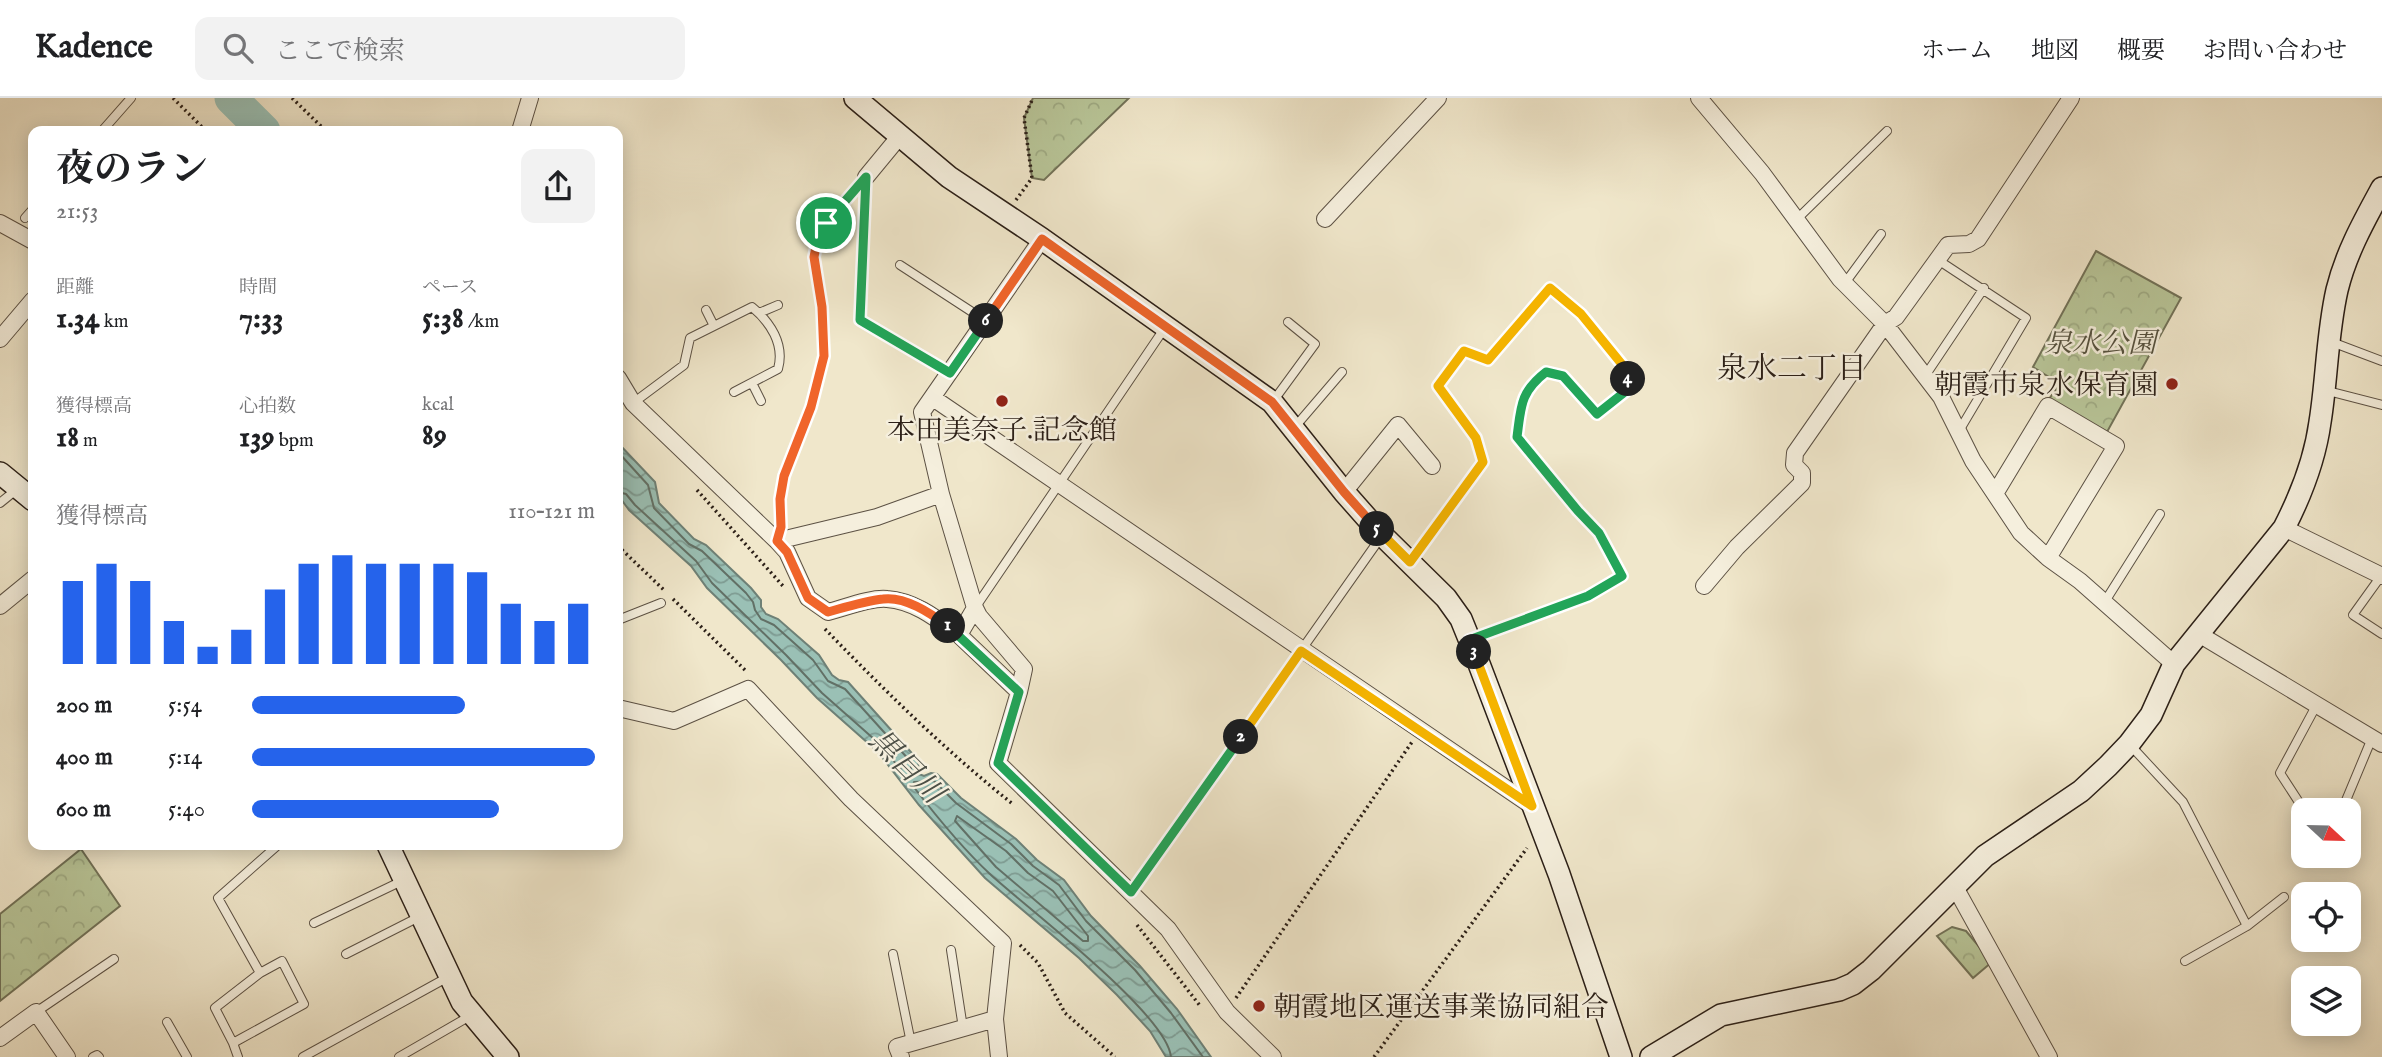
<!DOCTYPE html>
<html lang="ja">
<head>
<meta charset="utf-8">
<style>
  :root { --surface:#fff; --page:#f2f2f2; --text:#202124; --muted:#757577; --line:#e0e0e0; --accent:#2563eb }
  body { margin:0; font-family:"IM FELL English","Noto Serif JP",serif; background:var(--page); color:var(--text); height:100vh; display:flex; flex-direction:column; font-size:26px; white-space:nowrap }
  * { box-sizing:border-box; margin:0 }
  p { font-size:23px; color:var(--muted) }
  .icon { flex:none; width:38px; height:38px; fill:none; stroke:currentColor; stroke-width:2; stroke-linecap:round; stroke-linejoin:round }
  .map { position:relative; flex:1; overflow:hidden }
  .side { position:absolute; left:28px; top:28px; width:595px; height:724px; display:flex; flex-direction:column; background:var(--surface); border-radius:14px; box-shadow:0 4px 18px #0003 }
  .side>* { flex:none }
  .needle { width:46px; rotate:112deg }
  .tools { position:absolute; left:2291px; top:700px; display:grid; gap:14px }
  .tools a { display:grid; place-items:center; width:70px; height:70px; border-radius:14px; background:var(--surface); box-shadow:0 4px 18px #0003; font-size:35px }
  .pin { position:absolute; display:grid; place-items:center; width:60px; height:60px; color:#fff; margin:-30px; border:4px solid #fff; border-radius:50%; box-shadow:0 2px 7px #0007 }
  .km { position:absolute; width:35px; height:35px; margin:-18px; border-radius:50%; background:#222; color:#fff; font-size:19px; line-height:35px; text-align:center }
  .round { display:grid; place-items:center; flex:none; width:74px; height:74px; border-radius:14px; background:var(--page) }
  .overview { display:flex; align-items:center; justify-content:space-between; height:119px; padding:0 28px }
  h1 { font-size:38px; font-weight:700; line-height:52px }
  .metrics { display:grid; grid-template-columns:repeat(3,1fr); gap:10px; height:119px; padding:7px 28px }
  .metrics div { display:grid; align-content:center }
  .metrics b { font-size:30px; font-weight:700 }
  .metrics small { font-size:19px; font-weight:400 }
  .metrics p { font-size:19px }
  .chart { height:196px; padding:14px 28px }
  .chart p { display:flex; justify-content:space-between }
  .chart svg { width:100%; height:126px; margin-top:7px; stroke:var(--accent); stroke-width:6 }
  ul { padding:0 28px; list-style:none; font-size:23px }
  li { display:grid; grid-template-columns:112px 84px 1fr; align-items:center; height:52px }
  li i { height:18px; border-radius:9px; background:var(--accent) }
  header { display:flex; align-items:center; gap:42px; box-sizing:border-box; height:98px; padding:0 35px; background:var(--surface); border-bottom:2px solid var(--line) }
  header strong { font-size:33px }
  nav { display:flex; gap:38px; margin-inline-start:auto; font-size:24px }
  .search { width:490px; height:63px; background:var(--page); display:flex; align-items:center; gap:18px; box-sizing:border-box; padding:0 24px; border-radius:14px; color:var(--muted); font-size:26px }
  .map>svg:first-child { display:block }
</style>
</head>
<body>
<header>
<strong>Kadence</strong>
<div class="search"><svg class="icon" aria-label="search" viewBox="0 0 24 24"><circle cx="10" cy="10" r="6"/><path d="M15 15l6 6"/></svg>ここで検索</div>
<nav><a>ホーム</a><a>地図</a><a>概要</a><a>お問い合わせ</a></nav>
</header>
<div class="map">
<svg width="2382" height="959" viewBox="0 0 2382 959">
  <defs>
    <pattern id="forest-crowns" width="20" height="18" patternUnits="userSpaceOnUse" patternTransform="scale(1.75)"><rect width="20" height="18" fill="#b8c598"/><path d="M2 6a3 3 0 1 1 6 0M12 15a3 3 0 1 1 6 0" fill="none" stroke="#9ea982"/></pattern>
    <pattern id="water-waves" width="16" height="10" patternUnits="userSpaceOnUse" patternTransform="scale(1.75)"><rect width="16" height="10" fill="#9ac0b5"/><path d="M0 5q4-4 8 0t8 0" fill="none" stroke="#7e9b92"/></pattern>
  </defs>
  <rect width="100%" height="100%" fill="#f0e7cb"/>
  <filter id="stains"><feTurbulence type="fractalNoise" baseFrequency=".00286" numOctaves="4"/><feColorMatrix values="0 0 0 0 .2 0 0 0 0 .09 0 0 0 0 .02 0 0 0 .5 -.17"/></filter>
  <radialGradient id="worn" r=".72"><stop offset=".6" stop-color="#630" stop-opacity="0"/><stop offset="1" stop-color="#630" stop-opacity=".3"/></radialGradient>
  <path fill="url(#forest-crowns)" stroke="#727258" stroke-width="2" d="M1033,0H1129L1044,82L1032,80L1024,20Z
    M2096,153L2181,200L2107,334L2049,301L2060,286L2033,269Z
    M81,751L120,808L0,903V816Z
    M1952,829L1966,833L1992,864L1973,880L1937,838Z"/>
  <path fill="url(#water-waves)" stroke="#6e8076" stroke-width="2" d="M618,345L655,384L659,405L694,441L706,447L751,490L761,502V509L766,516L778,521L819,557L832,577L839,582L848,584L918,662L919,676L924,678L931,675L937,676L961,700L1016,741L1037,762L1064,782L1091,818L1140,868L1177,911L1211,959H1166L1150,933L1117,897L1079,860L985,780L919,707L878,654L817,600L781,562L707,490L691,468L629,412L618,397Z"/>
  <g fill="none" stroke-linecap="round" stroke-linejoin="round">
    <path stroke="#627066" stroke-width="2" d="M618,354L648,387L654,410L689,446L702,453L746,495L753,504L755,512L761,521L774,527L813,562L828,583L845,591L911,664V679H906L883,649L822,595L786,557L712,485L696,463L635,407L626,396L618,394
      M957,718L1006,753L1028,775L1053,793L1088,838V843H1083L996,769L955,723Z
      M1171,959C1167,916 1027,810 991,777C964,752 936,718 913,688L914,684L934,683L956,705L1011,746L1033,768L1059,787L1086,823L1135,872L1171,915L1203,959"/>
    <path stroke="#9ac0b5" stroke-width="33" d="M231,0L264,33"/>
    <defs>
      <path id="lane" d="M102,33L131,0
        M866,79L860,222L950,275
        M25,120L33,111
        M1795,123L1887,33
        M1938,162L2026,220L1959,333
        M900,167L986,223
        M1845,185L1881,136
        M706,212L714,228
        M759,215L778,207
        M2329,243L2382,263
        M1925,278L1984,190
        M752,285L761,303
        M2324,292L2382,307
        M1274,302L1315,246L1288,224
        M633,305L684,267L690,240L752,209C770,224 785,246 778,271L734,294
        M1294,330L1342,274
        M0,405L16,392
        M1410,464L1483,364L1476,340L1438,288L1464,253L1488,262L1550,190L1581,216L1629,275L1626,293L1597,315L1563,277L1546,274C1520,294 1521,309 1517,339L1578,413L1599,435L1622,478L1588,498L1470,541
        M2381,478L2353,517L2382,536
        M2104,505L2160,416
        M975,510L1166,228
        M618,522L661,505
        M2131,648L2183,704L2247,828
        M2304,712L2280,675L2316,608
        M2342,712L2372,640
        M1131,794L1381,439
        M314,825L404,782
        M951,852L963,930
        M346,856L421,818
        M893,856L911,945
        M2185,863L2247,828L2284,799
        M36,914L114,861
        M167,924L187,959
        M233,945L215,910L260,875
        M93,959L97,957L99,959
        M238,959L233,945L304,906L282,863L260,875L218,800L278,747
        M303,959L450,878
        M399,959L470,918"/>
      <path id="street" d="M1699,0L1762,75L1840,181L1885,226L1941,299L1973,363L2021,435L2048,460L2080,483L2174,566
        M520,33L530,0
        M866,79L899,39
        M1325,121L1438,0
        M0,125L33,143
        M1042,141L922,314L941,396L975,510L959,537L1019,594L998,665L1168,831L1227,914L1273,959
        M0,241L33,202
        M618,280L633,305L777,443L877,419L941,396
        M933,300L1532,708
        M1344,394L1398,327L1432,368
        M1996,394L2048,308L2116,348L2048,460
        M2284,430L2382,478
        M777,443L787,454L808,500L828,514C844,510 872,499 887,501C915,503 937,521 959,537
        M1704,488L1737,449L1802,385V375L1794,367L1795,355L1885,226L1896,219L1948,147L1969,146L1978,141L2071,0
        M0,508L33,481
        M975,510L979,518L1024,571L1019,594
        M2197,535L2382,646
        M618,610L674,623L748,591L851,701L1003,845L995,921L999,959
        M1955,789L2049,959
        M0,940L36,914L67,959
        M901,959L897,949L995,921"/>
      <path id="secondary" d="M855,0L949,79L1042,141L1272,304L1344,394L1382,437L1446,500L1461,521L1476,558L1559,776L1621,959
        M0,375L33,402
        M388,747L462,904L508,959
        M1651,959L1721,917L1839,892L1853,886L1871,872L1985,758L2081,693L2108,668L2129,646L2151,617L2174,566L2284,430C2301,397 2315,361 2320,324C2327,281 2327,236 2337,192C2346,155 2364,123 2382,90"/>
    </defs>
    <use href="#lane" stroke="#5c5144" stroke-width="10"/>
    <use href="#street" stroke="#5c5144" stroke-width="18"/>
    <use href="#secondary" stroke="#2b1f17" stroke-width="24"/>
    <path stroke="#2b1f17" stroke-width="3.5" stroke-dasharray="2 3.5" stroke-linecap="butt" d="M173,0L206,33
      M292,0L326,33
      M1016,102L1032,80L1024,20L1033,0
      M697,392L783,488
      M781,424C777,363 817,318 824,259C827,235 823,208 819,184C817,172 813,160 815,147C820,127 838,110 851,95
      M618,448L665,493
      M673,501L747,574
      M825,531C885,593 947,654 1014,707
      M1137,827L1201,909
      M1020,847L1038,865L1065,915L1115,959
      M1236,900L1412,644
      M1374,959L1527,750"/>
    <use href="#lane" stroke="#f5efdd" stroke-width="8"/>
    <use href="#street" stroke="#f5efdd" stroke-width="16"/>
    <use href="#secondary" stroke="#f5efdd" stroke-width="21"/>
  </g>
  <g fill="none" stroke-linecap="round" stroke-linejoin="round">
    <defs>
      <path id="split-1" d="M826,125L818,138L814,159L822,209L824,258L811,309L784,378L780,401L781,429L777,443L787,454L808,500L828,514C846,509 865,503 883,501C905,498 930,515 948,528"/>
      <path id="split-2" d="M948,528L1019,594L998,665L1131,794L1241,639"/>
      <path id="split-3" d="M1241,639L1301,553L1532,708L1474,554"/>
      <path id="split-4" d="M1474,554L1469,542L1588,498L1622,478L1599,435L1578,413L1517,339C1521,309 1520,294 1546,274L1563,278L1597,316L1626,293L1628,281"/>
      <path id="split-5" d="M1377,431L1410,464L1475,375L1483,364L1476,340L1438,288L1464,253L1488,262L1550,190L1581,216L1629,275L1628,281"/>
      <path id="split-6" d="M986,223L1042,141L1272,304L1344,394L1377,431"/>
      <path id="split-7" d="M826,125L866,79L860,222L950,275L986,223"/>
    </defs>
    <use href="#split-1" stroke="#fff" stroke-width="14"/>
    <use href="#split-2" stroke="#fff" stroke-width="14"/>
    <use href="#split-3" stroke="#fff" stroke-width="14"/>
    <use href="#split-4" stroke="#fff" stroke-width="14"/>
    <use href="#split-5" stroke="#fff" stroke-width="14"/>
    <use href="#split-6" stroke="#fff" stroke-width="14"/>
    <use href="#split-7" stroke="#fff" stroke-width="14"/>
    <use href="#split-1" stroke="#f0652b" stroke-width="9"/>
    <use href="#split-2" stroke="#22a559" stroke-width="9"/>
    <use href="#split-3" stroke="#f5b400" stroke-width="9"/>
    <use href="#split-4" stroke="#22a559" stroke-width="9"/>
    <use href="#split-5" stroke="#f5b400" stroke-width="9"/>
    <use href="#split-6" stroke="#f0652b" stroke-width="9"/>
    <use href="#split-7" stroke="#22a559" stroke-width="9"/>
  </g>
  <g fill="#8f2418" stroke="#f5efdd" stroke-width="2.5">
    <circle cx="2172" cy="286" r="7"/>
    <circle cx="1002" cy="303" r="7"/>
    <circle cx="1259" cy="908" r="7"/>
  </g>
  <g text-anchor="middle" stroke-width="5" stroke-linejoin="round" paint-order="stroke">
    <g font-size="28" font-style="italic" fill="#55513e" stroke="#f5efdd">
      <text x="2100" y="254">泉水公園</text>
    </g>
    <g font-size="28" fill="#2b1f17" stroke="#f5efdd" text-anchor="end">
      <text x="2158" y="296">朝霞市泉水保育園</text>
      <text x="1002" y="341" text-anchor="middle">本田美奈子.記念館</text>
      <text x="1273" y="918" text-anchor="start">朝霞地区運送事業協同組合</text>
    </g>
    <g font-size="30" fill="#2b1f17" stroke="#f5efdd">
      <text x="1792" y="280">泉水二丁目</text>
    </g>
    <g font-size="30" font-style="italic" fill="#4c4f46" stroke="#f5efdd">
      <text transform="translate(907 668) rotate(45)" y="10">黒目川</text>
    </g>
  </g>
  <rect width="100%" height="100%" filter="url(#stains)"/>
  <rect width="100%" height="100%" fill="url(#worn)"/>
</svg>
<div class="tools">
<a><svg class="needle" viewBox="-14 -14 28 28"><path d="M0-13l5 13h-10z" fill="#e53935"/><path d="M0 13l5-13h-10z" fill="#757577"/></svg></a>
<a><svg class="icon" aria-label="locate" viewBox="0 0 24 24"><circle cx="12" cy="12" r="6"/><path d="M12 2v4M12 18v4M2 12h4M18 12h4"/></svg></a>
<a><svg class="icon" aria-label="layers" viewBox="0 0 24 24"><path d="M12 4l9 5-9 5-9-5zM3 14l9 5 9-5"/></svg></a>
</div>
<div class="pin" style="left:826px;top:125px;background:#1e9e55"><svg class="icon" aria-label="arrive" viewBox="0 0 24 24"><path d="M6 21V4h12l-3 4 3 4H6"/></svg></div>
<b class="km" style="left:948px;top:528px">1</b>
<b class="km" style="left:1241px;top:639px">2</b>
<b class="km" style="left:1474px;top:554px">3</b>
<b class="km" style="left:1628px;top:281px">4</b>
<b class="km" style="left:1377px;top:431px">5</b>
<b class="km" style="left:986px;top:223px">6</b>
<section class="side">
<div class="overview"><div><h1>夜のラン</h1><p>21:53</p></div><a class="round"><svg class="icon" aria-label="share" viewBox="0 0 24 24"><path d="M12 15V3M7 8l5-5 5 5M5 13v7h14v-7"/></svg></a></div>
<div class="metrics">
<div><p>距離</p><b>1.34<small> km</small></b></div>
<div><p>時間</p><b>7:33</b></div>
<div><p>ペース</p><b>5:38<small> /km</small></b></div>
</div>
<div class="metrics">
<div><p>獲得標高</p><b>18<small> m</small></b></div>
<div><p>心拍数</p><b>139<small> bpm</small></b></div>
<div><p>kcal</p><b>89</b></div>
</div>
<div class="chart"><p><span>獲得標高</span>110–121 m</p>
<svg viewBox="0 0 160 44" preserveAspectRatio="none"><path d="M5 44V15M15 44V9M25 44V15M35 44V29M45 44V38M55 44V32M65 44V18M75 44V9M85 44V6M95 44V9M105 44V9M115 44V9M125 44V12M135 44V23M145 44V29M155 44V23"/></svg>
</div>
<ul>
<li><b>200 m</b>5:54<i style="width:62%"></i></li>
<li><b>400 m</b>5:14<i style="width:100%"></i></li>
<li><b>600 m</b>5:40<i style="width:72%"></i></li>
</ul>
</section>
</div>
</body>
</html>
